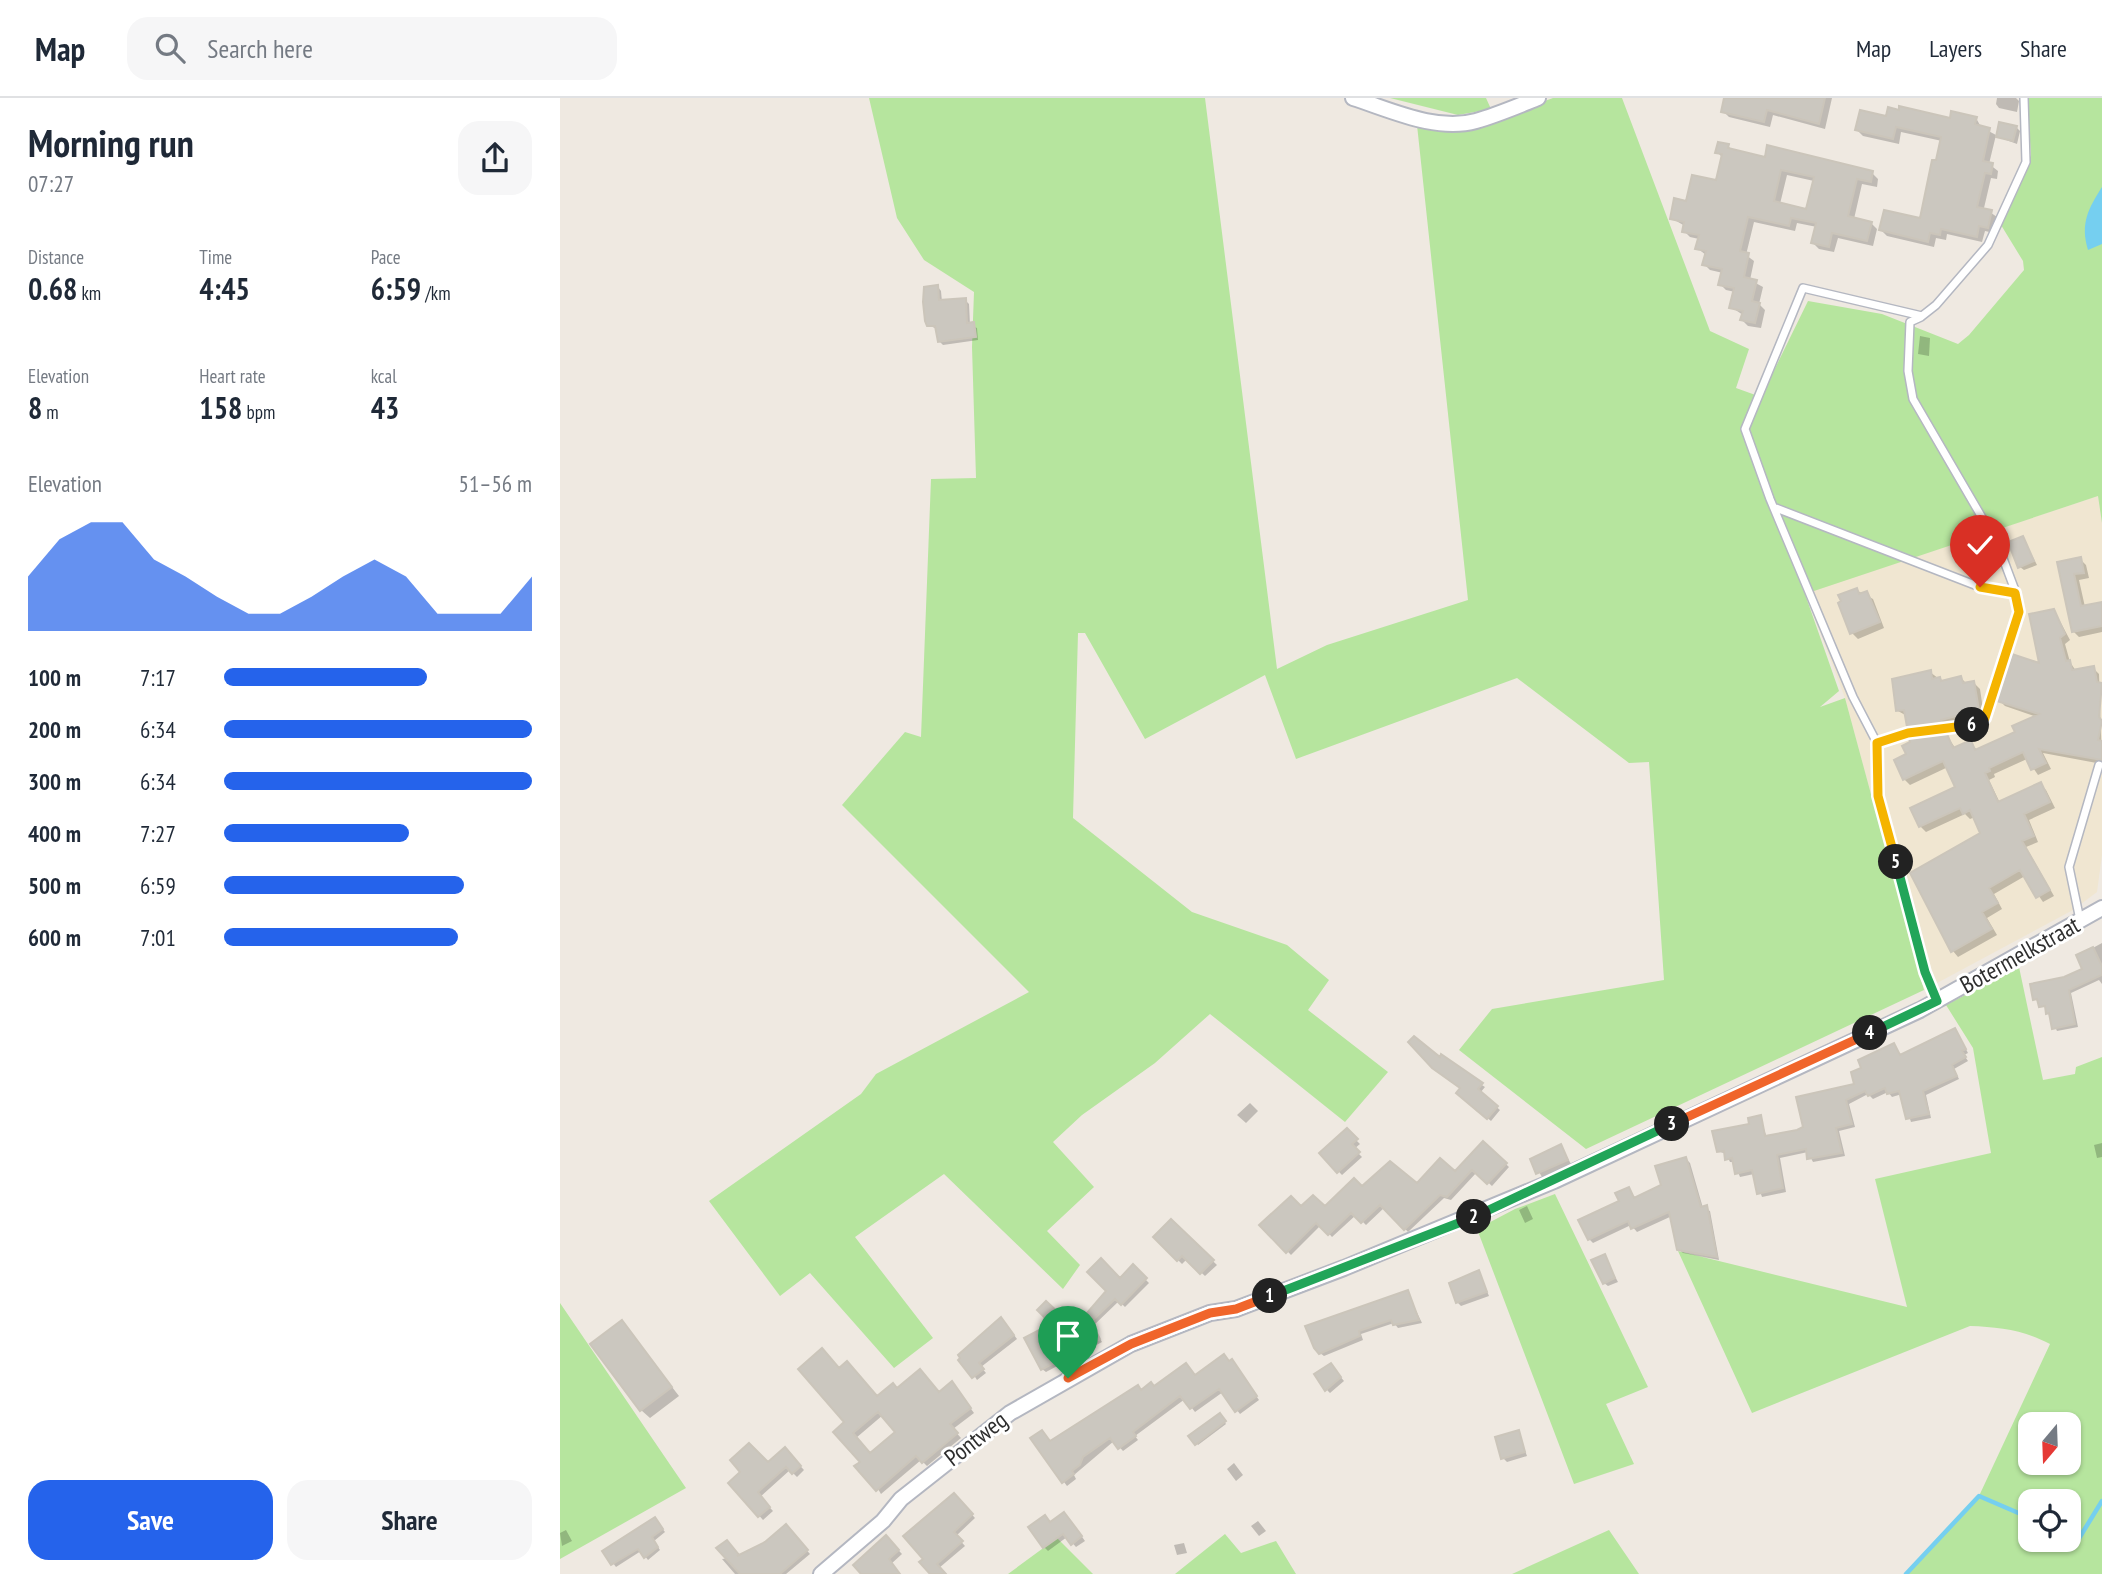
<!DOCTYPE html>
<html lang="en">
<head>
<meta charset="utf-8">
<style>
  :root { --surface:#fff; --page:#f6f6f7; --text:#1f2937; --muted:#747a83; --line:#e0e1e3; --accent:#2563eb }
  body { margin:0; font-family:"PT Sans Narrow",sans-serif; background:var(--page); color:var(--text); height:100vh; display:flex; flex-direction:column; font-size:26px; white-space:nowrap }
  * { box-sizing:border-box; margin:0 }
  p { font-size:23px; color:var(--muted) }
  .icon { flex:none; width:38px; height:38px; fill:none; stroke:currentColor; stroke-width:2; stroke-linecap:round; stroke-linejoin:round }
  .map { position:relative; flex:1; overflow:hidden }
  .panel { display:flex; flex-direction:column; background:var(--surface); width:560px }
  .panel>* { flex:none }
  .needle { width:46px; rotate:199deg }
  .tools { position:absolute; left:1458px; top:1314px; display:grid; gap:14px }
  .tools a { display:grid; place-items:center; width:63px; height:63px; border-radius:14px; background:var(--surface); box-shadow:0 2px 5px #0004; font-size:35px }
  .pin { position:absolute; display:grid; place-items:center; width:60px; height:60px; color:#fff; margin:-72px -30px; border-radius:50% 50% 50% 0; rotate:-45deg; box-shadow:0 0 7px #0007 }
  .pin .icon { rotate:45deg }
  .km { position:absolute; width:35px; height:35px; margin:-18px; border-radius:50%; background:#222; color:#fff; font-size:19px; line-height:35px; text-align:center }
  .round { display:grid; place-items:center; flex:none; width:74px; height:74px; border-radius:21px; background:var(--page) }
  .headline { display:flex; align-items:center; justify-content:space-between; height:119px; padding:0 28px }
  h1 { font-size:38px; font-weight:700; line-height:52px }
  .metrics { display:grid; grid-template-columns:repeat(3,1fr); gap:10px; height:119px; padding:7px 28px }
  .metrics div { display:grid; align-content:center }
  .metrics b { font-size:30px; font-weight:700 }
  .metrics small { font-size:19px; font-weight:400 }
  .metrics p { font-size:19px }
  .chart { height:196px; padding:14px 28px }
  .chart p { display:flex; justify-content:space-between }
  .chart svg { width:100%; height:126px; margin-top:7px; fill:var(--accent); opacity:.7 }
  .button { display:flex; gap:14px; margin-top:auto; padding:14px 28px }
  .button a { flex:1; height:80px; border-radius:21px; background:var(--accent); color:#fff; font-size:28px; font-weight:700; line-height:80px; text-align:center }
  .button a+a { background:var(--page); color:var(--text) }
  ul { padding:0 28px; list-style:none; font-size:23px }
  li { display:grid; grid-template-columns:112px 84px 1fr; align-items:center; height:52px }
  li i { height:18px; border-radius:9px; background:var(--accent) }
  header { display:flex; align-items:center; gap:42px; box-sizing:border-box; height:98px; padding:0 35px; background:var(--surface); border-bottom:2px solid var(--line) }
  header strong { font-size:33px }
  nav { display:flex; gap:38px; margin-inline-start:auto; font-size:24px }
  .search { width:490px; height:63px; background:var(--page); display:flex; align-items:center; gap:18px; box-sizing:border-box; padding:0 24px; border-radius:21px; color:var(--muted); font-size:26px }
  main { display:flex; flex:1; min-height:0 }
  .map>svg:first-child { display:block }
</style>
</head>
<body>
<header>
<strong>Map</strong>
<div class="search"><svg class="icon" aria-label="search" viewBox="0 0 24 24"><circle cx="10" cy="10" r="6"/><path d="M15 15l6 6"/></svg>Search here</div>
<nav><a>Map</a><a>Layers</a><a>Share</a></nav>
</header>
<main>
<section class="panel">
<div class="headline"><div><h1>Morning run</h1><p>07:27</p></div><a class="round"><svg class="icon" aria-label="share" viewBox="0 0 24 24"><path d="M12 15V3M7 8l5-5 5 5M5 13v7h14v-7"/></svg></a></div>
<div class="metrics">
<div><p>Distance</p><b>0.68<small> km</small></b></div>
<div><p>Time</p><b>4:45</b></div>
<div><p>Pace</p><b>6:59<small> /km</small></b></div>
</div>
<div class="metrics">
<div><p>Elevation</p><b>8<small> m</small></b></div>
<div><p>Heart rate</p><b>158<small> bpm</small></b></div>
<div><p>kcal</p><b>43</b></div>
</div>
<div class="chart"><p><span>Elevation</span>51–56 m</p>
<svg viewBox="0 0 160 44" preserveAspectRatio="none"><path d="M0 44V25L10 12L20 6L30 6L40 19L50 25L60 32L70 38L80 38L90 32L100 25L110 19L120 25L130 38L140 38L150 38L160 25V44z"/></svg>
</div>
<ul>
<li><b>100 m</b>7:17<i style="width:66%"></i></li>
<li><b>200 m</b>6:34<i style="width:100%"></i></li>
<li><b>300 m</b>6:34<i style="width:100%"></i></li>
<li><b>400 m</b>7:27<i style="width:60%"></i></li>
<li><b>500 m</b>6:59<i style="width:78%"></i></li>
<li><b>600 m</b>7:01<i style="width:76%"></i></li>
</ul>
<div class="button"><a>Save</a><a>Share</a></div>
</section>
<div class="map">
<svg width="1542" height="1476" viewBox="0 0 1542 1476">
  <rect width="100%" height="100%" fill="#efe9e1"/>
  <path fill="#f0e6d1" d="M1538,398L1542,425V757L1537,794L1513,812L1364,892L1285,600L1245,495Z"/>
  <path fill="#b6e59e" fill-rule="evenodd" d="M309,0H645L717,571L767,547L908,502L857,27L915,29L993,0H1062L1150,233L1189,251L1176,290L1201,299L1248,203L1322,216L1398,246L1409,237L1464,172L1463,163L1441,127L1471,57L1467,0H1542V425L1538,398L1245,496L1279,593L1260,609L1285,600L1364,892L1026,1051L899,952L932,911L1104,882L1089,664L1069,665L957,580L736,661L705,577L585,641L525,535H518L513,720L632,814L727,847L769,882L748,912L828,974L785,1024L650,916L595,965L522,1017L493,1044L534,1089L487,1133L520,1167L503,1191L384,1076L295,1139L373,1240L334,1270L250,1175L220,1198L149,1103L301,996L316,976L469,894L282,707L345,634L361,639L371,381L416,380L412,249L414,194L364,162L337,120Z
    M830,0H926L931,11L898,17Z
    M1459,869L1483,982L1515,976L1516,969L1542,959V1476H1346L1419,1398L1490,1246C1464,1232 1439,1229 1410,1228L1192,1315L1118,1153L1347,1209L1315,1081L1431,1055L1413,950L1386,907ZM1470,1326H1508V1365H1470ZM1470,1404H1508V1442H1470Z
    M995,1096L1088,1289L1046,1306L1074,1366L1014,1386L917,1131L955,1111Z
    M0,1205L126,1390L0,1461Z
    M1049,1432L1079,1476H952Z
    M665,1436L681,1455L716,1443L736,1476H615Z
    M497,1440L533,1476H448Z"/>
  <path fill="#75cff0" d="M1542,89V146L1528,152C1520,126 1528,111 1542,89Z"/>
  <path fill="#0003" fill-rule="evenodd" d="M1166,0H1272L1265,31L1213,17L1210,29L1169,19L1163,13Z
    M1437,0H1456L1459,3L1457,14L1439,10L1436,6Z
    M1327,20H1416L1421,29L1436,37L1429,66L1438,73L1437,81L1431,80L1424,110L1437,119L1434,135L1425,133L1422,144L1387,136L1386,142L1376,140L1374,149L1327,138L1321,132L1361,123L1382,43L1341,34L1339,46L1303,38L1297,32Z
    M1456,29L1460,33L1457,46L1438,39Z
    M1168,48L1173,53L1206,61L1312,75L1318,81L1317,89L1302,86L1294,121L1311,125L1317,131L1313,148L1278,140L1274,154L1259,151L1253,145L1257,129L1237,125L1235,133L1194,124L1186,157L1194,163L1190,182L1203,189L1199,206L1205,212L1201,230L1188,228L1182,222L1183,217L1171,209L1175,194L1166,192L1160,186L1163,175L1150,172L1144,166L1146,157L1137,150L1139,141L1130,139L1124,133L1125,128L1111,120L1127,105L1158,85L1163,60L1157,54ZM1227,77L1254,83L1248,113L1220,106Z
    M378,189L381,193L382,204L405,202L409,206L410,227L417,230L418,242L383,247L379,243L377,231L368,227Z
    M1360,238L1370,240L1369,258L1358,256Z
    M1463,440L1477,467L1464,472L1460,469Z
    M1520,461L1526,467L1529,480L1519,482L1525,509L1542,506V534L1519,539L1513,533L1499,465Z
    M1296,492L1313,501L1324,530L1298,541L1292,535Z
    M1494,512L1510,542L1505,546L1510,564L1516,573L1533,570L1539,576L1542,666L1483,655L1491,671L1478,677L1467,661L1434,676L1435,679L1429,682L1440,705L1480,686L1486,692L1495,710L1469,722L1478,744L1466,749L1494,798L1483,804L1465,778L1434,796L1442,811L1427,820L1437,837L1398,859L1393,853L1422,736L1415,719L1410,721L1405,716L1366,734L1360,728L1397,690L1388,669L1350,687L1344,681L1387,638L1396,651L1410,644L1418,653L1458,635L1477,619L1445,608L1439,602L1482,568Z
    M1370,574L1383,584L1401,580L1407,586L1414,585L1420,591L1424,618L1355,634L1349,628L1347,618L1338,613Z
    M1542,845V886L1539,882L1511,895L1518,929L1497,933L1487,911L1475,901L1525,872L1518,858Z
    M1398,936L1408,955L1404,957L1408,963L1394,971L1399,981L1366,997L1371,1020L1351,1024L1342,996L1332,999L1328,994L1313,1001L1308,996L1289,1006L1295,1029L1279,1033L1285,1058L1253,1064L1248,1054L1220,1060L1226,1094L1202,1099L1194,1076L1180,1079L1174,1064H1170L1166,1056L1158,1053L1200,1019L1207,1040L1237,1034L1296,988L1303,971L1334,948L1341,958Z
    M880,961L925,989L920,995L940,1012L931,1023L902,998V990Z
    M690,1005L698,1013L686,1025L677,1017Z
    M787,1033L800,1046L794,1051L802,1059L782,1077L761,1055Z
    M923,1045L949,1069L932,1088L917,1074L891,1102L884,1100L848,1134L825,1109L806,1127L796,1117L772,1139L761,1127L731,1157L702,1127L741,1110L765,1111L802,1091L858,1087L895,1076Z
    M1542,1045V1059L1537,1060L1534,1047Z
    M1001,1048L1011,1066L982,1079L972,1062Z
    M1126,1061L1130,1065L1143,1110L1150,1113L1159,1162L1123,1155L1118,1151L1112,1118L1077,1134L1071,1127L1033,1145L1029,1141L1068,1091L1075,1101L1103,1088Z
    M967,1108L973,1121L965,1125L959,1112Z
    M611,1123L657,1167L645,1178L627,1161L622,1166L595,1139Z
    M1044,1158L1058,1184L1048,1188L1044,1185Z
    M573,1169L589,1185L565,1209L559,1203L533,1228L542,1244L486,1274L482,1271L493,1227L515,1212L522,1223Z
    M919,1174L929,1198L901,1208L897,1204Z
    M847,1194L862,1225L838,1230L834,1225L801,1236L803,1242L764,1258L760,1255Z
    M62,1225L119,1298L90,1320L81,1312Z
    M445,1225L457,1241L421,1269L426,1275L417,1282L403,1260Z
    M667,1262L675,1267L699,1302L680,1316L663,1294L635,1314L625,1301L575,1338L578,1342L563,1353L554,1343L514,1377L516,1381L507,1388L472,1341L491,1345L582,1293L636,1279Z
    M774,1271L784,1283L770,1295L767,1292Z
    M279,1272L318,1300L337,1292L379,1296L396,1290L414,1315L393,1331L401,1340L367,1368L361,1362L321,1396L302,1364L286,1325ZM323,1317L337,1334L310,1357L296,1340Z
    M660,1318L666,1326L638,1347L631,1338Z
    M958,1334L967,1358L947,1364L943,1360Z
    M225,1352L244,1372L237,1379L230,1372L200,1399L213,1413L203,1422L171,1385L208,1367Z
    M674,1365L683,1377L676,1383L667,1371Z
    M394,1397L415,1420L396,1438L405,1448L379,1470L384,1476H372Z
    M508,1419L525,1443L516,1449L507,1439L488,1453L484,1449L491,1426Z
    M698,1423L706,1433L699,1438L691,1428Z
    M97,1424L105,1434L94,1443L100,1452L88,1462L81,1453L56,1469L44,1453Z
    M226,1429L250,1456L226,1476H175L162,1461L179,1459L206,1446Z
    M6,1432L12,1443L2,1448L0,1435Z
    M326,1439L342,1456L331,1466L340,1476H303Z
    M624,1445L627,1455L617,1457L614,1447Z"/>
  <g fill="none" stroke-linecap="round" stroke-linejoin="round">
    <path stroke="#75cff0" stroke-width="4.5" d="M1508,1437L1518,1442L1542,1403
      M1346,1476L1419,1398L1470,1420"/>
  </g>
  <path fill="#cbc7bf" stroke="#cbc5ba" stroke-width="2" fill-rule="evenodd" d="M1164,0H1265L1259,26L1207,12L1204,24L1161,14Z
    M1339,8L1386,19L1390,20L1391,13L1417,19L1415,26L1430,30L1423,63L1433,65L1431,76L1425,75L1417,109L1432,112L1428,130L1419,128L1417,139L1381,131L1380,137L1370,135L1368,144L1319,132L1324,112L1360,120L1372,62H1376L1381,39L1336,29L1333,41L1295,32L1300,12L1326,18L1328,9L1339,12Z
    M1439,24L1457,28L1453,43L1436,39Z
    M1158,44L1169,46L1168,50L1205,59L1207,47L1313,73L1311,84L1297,81L1288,118L1312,124L1307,143L1272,135L1269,149L1251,145L1256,125L1231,120L1229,128L1188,119L1180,153L1189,155L1184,179L1197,182L1192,203L1200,205L1195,225L1180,222L1183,213L1169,210L1174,190L1158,187L1162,171L1142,167L1146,153L1135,151L1139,137L1122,134L1124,124L1110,121L1114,100L1126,103L1132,77L1156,82L1162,56L1155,55ZM1221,72L1254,79L1246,111L1214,103Z
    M378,187L379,202L406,200L407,225L414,224L416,239L378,244L375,228H367L365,223L363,204L364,189Z
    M1463,438L1474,463L1458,470L1448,444Z
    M1521,459L1524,475L1514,476L1521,508L1542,504V528L1512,534L1497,464Z
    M1297,490L1299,496L1307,493L1320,524L1290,536L1278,505L1281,503L1278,497Z
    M1494,511L1505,536L1500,540L1506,563L1510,562L1512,572L1534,568L1537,584L1542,585L1539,619L1542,623L1538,642L1542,643V662L1479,651L1486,665L1471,672L1463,654L1429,670L1430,673L1425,675L1438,704L1481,684L1490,704L1464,716L1474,738L1462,743L1490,792L1476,800L1460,772L1429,790L1438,805L1422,814L1432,831L1391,854L1350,775L1420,735L1410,712L1403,716L1400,710L1359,729L1350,710L1395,689L1383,663L1343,682L1334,662L1346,656L1342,648L1350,644L1349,641L1387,636L1393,650L1411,642L1415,652L1455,634L1452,628L1479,616L1437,603L1452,556L1479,565L1469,516Z
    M1371,572L1372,581L1380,579L1381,583L1401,578L1403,585L1414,583L1419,612L1381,622L1382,625L1347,629L1344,612L1336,613L1332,581Z
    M1533,849L1542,868V877L1509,892L1515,926L1492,931L1489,915L1486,916L1485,908L1479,909L1477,901L1473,902L1470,886L1504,879L1522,871L1516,857Z
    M1395,930L1406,951L1402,953L1406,959L1392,967L1397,978L1363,993L1369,1016L1346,1021L1339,993L1327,996L1325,990L1308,998L1305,993L1286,1002L1292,1026L1276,1030L1282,1055L1247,1061L1246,1051L1217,1057L1223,1090L1197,1096L1192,1072L1175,1076L1172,1060L1165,1062L1164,1053L1157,1054L1152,1033L1189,1026L1188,1020L1201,1017L1205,1038L1237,1032L1243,1029L1236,999L1294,986L1291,974L1301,970L1298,962L1334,945L1340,957Z
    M854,938L880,959L881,956L923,985L918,991L938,1008L927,1021L896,995L900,990L872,970L848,944Z
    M787,1030L798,1041L792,1046L800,1054L777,1075L759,1055Z
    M923,1043L947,1065L927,1086L912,1072L887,1099L880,1097L844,1132L820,1107L801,1125L791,1115L768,1137L756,1125L726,1155L699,1127L731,1098L741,1108L753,1097L765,1108L794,1080L802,1088L830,1063L857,1085L880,1060L895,1073Z
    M1001,1046L1008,1062L976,1076L970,1061Z
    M1126,1059L1141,1109L1147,1107L1157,1159L1117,1152L1109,1114L1071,1131L1068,1123L1028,1142L1018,1122L1059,1103L1055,1095L1069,1089L1074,1100L1101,1087L1095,1068Z
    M611,1121L654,1162L640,1176L622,1158L617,1163L593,1139Z
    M1045,1156L1055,1180L1043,1186L1031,1162Z
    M541,1160L560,1180L573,1166L587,1180L561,1207L555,1201L531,1224L540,1241L481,1272L464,1240L491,1226L477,1212L486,1203L501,1217L515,1210L521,1222L546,1193L527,1174Z
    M919,1172L927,1194L896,1205L889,1185Z
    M848,1192L859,1222L833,1227L831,1222L799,1233L800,1238L759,1256L754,1250L745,1228Z
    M441,1219L454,1237L419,1265L424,1271L412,1280L398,1262L400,1260L398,1257Z
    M62,1222L112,1289L80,1313L30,1246Z
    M262,1250L279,1270L287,1263L317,1298L333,1285L337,1290L360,1271L379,1294L392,1283L411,1310L390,1326L398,1335L362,1365L356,1358L316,1393L294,1368L300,1364L273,1334L284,1324L238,1271ZM318,1314L335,1334L310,1355L293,1335Z
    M664,1256L669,1263L672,1261L697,1298L675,1314L659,1291L630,1311L620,1298L573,1334L576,1338L558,1351L550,1340L523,1359L520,1367L512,1373L514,1376L502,1385L470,1340L482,1332L490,1343L578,1287L581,1292L591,1284L594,1288L626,1265L635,1277Z
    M771,1265L781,1279L765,1293L754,1276Z
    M660,1315L666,1323L635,1347L628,1338Z
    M959,1332L965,1354L941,1361L935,1339Z
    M189,1345L208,1364L225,1349L241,1368L232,1376L226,1369L198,1394L210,1409L198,1419L168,1385L180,1374L170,1362Z
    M394,1395L413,1416L394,1434L403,1443L377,1466L386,1476H370L359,1464L363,1461L343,1438Z
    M504,1414L522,1438L511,1447L503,1436L483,1450L468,1429L485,1417L490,1424Z
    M95,1419L103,1431L92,1439L98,1449L84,1460L78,1451L51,1467L42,1453Z
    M226,1426L248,1452L220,1476H180L156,1450L167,1442L179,1457L177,1458L205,1444Z
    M326,1437L339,1452L329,1461L340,1476H301L293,1467Z"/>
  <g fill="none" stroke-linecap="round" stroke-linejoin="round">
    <defs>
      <path id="lane" d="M1216,410L1420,489L1456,495
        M1317,645L1348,635L1421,626L1459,514L1456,495L1438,447L1353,301L1348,273L1350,224L1361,219
        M1520,822L1509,769L1539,667
        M1377,902L1365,874L1318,697L1317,645L1293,599L1210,401L1185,331L1243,190L1362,218L1376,207L1428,147L1466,64L1464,0"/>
      <path id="street" d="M793,0C831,12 876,34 916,23C937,17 958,8 978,0
        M261,1476L323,1423L341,1401L450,1315L571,1246L650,1215L676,1211L784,1170L994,1083L1360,912L1542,810"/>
    </defs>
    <use href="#lane" stroke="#b4b7c1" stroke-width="10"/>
    <use href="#street" stroke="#b4b7c1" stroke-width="18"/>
    <use href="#lane" stroke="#fff" stroke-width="7"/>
    <use href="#street" stroke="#fff" stroke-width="14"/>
  </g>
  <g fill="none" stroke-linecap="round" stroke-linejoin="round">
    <defs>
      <path id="split-1" d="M508,1280L571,1246L650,1215L676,1211L710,1198"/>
      <path id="split-2" d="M710,1198L914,1119"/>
      <path id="split-3" d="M914,1119L1112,1026"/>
      <path id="split-4" d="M1112,1026L1310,935"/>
      <path id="split-5" d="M1310,935L1377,903L1365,874L1336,764"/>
      <path id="split-6" d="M1336,764L1318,698L1317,645L1348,635L1412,627"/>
      <path id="split-7" d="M1412,627L1421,625L1425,620L1459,514L1455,495L1420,489"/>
    </defs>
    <use href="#split-1" stroke="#fff" stroke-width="14"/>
    <use href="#split-2" stroke="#fff" stroke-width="14"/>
    <use href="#split-3" stroke="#fff" stroke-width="14"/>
    <use href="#split-4" stroke="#fff" stroke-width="14"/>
    <use href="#split-5" stroke="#fff" stroke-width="14"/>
    <use href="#split-6" stroke="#fff" stroke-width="14"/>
    <use href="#split-7" stroke="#fff" stroke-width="14"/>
    <use href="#split-1" stroke="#f0652b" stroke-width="9"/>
    <use href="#split-2" stroke="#22a559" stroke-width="9"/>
    <use href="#split-3" stroke="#22a559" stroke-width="9"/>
    <use href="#split-4" stroke="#f0652b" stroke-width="9"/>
    <use href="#split-5" stroke="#22a559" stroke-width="9"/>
    <use href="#split-6" stroke="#f5b400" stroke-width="9"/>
    <use href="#split-7" stroke="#f5b400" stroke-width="9"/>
  </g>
  <g text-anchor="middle" stroke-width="6" stroke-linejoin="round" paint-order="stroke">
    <g font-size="24" fill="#2e2e2e" stroke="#fff">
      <text transform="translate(1460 857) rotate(-29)" y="8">Botermelkstraat</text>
      <text transform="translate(416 1341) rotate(-38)" y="8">Pontweg</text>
    </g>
  </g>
</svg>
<div class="tools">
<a><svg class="needle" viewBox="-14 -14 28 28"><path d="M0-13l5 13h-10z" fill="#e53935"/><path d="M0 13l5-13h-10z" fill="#747a83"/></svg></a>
<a><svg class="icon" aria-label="locate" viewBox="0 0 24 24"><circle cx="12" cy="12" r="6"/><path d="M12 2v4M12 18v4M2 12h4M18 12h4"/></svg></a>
</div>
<div class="pin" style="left:508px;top:1280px;background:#1e9e55"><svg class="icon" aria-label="arrive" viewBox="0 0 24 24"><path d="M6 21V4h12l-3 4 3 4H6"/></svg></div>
<div class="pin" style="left:1420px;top:489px;background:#d93025"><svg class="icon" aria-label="check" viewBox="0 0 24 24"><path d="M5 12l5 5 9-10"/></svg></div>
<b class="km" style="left:710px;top:1198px">1</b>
<b class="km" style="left:914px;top:1119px">2</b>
<b class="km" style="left:1112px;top:1026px">3</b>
<b class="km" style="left:1310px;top:935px">4</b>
<b class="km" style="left:1336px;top:764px">5</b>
<b class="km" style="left:1412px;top:627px">6</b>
</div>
</main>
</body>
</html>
